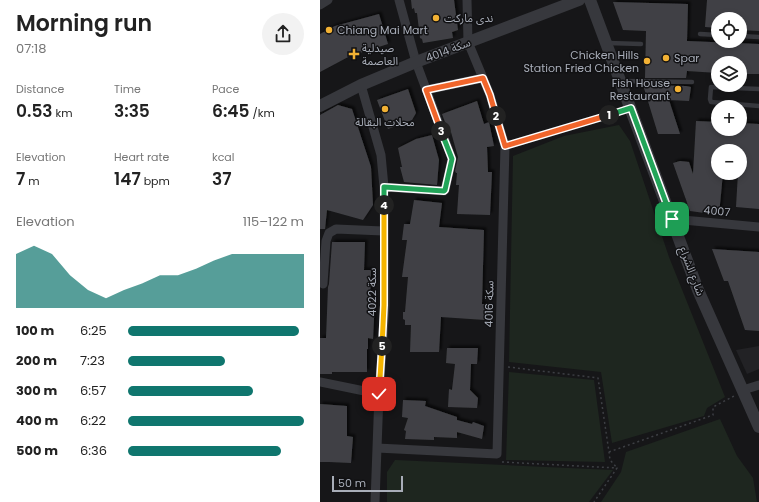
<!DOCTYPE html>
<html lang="en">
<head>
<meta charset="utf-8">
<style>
  :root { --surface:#fff; --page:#f2f2f2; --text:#222; --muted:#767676; --accent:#0f766e }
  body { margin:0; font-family:Poppins,"Noto Sans Arabic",sans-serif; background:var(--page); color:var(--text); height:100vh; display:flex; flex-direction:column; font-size:15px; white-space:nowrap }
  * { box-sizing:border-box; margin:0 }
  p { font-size:13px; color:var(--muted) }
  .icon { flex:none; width:22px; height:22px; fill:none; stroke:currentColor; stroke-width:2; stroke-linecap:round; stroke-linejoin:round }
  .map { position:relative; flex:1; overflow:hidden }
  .drawer { display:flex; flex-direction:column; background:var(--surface); width:320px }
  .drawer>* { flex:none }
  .tools { position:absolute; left:391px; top:12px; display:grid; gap:8px }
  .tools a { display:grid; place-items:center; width:36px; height:36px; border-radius:50%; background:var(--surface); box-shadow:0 2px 6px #0003; font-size:20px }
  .scale { position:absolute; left:12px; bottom:10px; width:71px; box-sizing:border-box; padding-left:4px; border:2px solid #a8adb8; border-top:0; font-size:11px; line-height:14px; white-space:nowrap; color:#a8adb8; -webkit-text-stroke:3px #111113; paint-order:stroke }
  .pin { position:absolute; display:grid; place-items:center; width:34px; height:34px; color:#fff; margin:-17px; border-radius:8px; box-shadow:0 2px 6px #0006 }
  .km { position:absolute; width:20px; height:20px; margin:-10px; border-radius:50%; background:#222; color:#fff; font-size:11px; line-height:20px; text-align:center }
  .round { display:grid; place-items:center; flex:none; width:42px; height:42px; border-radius:21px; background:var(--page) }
  .head { display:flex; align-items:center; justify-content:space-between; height:68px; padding:0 16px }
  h1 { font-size:22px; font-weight:600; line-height:30px }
  .metrics { display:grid; grid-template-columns:repeat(3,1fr); gap:6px; height:68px; padding:4px 16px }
  .metrics div { display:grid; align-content:center }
  .metrics b { font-size:17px; font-weight:600 }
  .metrics small { font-size:11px; font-weight:400 }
  .metrics p { font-size:11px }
  .chart { height:112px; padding:8px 16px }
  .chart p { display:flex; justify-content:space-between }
  .chart svg { width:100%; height:72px; margin-top:4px; fill:var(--accent); opacity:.7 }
  ul { padding:0 16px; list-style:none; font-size:13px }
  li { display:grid; grid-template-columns:64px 48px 1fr; align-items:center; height:30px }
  li i { height:10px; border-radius:5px; background:var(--accent) }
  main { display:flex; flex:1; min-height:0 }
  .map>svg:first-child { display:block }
</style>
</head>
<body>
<main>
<section class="drawer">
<div class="head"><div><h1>Morning run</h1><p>07:18</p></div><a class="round"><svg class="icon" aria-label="share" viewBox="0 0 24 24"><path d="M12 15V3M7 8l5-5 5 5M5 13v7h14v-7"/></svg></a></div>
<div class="metrics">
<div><p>Distance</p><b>0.53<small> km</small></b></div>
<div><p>Time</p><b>3:35</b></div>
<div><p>Pace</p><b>6:45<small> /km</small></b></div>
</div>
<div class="metrics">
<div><p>Elevation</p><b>7<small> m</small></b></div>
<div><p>Heart rate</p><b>147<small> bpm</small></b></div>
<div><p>kcal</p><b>37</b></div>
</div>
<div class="chart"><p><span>Elevation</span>115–122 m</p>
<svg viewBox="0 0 160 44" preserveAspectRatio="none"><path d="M0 44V11L10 6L20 11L30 24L40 33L50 38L60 33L70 29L80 24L90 24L100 20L110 15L120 11L130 11L140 11L150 11L160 11V44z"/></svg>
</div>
<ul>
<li><b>100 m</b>6:25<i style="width:97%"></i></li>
<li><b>200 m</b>7:23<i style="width:55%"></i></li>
<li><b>300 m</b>6:57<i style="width:71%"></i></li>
<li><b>400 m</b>6:22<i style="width:100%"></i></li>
<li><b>500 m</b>6:36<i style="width:87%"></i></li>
</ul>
</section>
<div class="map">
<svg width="439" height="502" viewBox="0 0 439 502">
  <defs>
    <filter id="shadow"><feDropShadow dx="2.5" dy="-2.5" stdDeviation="1" flood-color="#0009"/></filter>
  </defs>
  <rect width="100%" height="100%" fill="#161618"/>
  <path fill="#222225" d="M439,346V369L427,374L416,350Z"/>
  <path fill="#1e261f" d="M299,125L310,141L349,257L405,397L387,408L384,416L292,443L281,372L189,362L193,156L244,136Z
    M189,372L274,380L285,462L186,460Z
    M400,419L417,456L433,478L437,502H281L301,472L306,452Z
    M75,460H76L293,470L269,502H67V472Z"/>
  <path fill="#404145" filter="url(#shadow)" d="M91,0H134L138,30L132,32L133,38L103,43L102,39L100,38L97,13H95L94,8L92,9Z
    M387,0H439V31L420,30V19H398V28L385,27Z
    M293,2L368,4L367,41L439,44V74H420V63H398V73L367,71L366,78H325L326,31L303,30Z
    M59,14L68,44L30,56L0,72V34L15,26Z
    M323,85L366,86L371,87L369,101L349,100L360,134H338Z
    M88,89L96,113L92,120L68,129L57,100Z
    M157,101L164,124L169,122L174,146L167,147L168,172H172L170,215L137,214L139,185H136L137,173H136L135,171L138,157L131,132L129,133L122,114Z
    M18,105L32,109L51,167L53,205L43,220L7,210L5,229H0V115Z
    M376,121L398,122V129H420V123L439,124V209L416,207L418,173H420V151H398V173H403L399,215L370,211L353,163L360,161L369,162L373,174Z
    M112,135L119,160L117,185L84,182L80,167H82L78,148L96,139Z
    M94,200L122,203L119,227L164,230L162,304H165V320L121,317L119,352H90L91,325H85V320L83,319V312H85L88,277H82L87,240H82L84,224H90Z
    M12,242H45L44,270H51L50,299H55L53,339L48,338V349H47V372H12V374H0V338H6L8,287L9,284Z
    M392,249L439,252V331L425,330L408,281H404Z
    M127,348H158L157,364H151L150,390L158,398L157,408L128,407L129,389L132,390L135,364L126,363Z
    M83,400L106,401L105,406L137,417V420L152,424L153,422L164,426L162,439L137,432V438L114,437V440L85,439L86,431L84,430L88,418L82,417Z
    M0,404L27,406V436L33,437L31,463L9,462H0Z"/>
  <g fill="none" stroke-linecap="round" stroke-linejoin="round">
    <path stroke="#3d3f44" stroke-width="1.5" stroke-dasharray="2 3" stroke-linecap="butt" d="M188,367L278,378L289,452L290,460L297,468
      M289,452L393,415V407L414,396
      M182,462L297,468L274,502"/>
    <path stroke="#37383d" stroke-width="4.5" d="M380,34L398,35
      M420,36L439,37
      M288,43L321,44
      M302,81L372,82
      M439,89L391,87L390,99L391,102L439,106
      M185,146L309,109"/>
    <path stroke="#37383d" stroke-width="9" d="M0,5L8,0
      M41,85L61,155L64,187L65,305L59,394L55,502
      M106,90L163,78
      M64,187L124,191L125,190L132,159L96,62L79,0
      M352,219L439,227
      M3,284L6,241L9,233L16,229L63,231
      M0,382L59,394
      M423,390L439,385
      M57,448L177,454L185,146L170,95L148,42L147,0"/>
    <path stroke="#37383d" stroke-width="12" d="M270,0L378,290L439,427
      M0,106L41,85L96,62L259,0"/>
  </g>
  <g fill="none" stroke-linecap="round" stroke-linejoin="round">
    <defs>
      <path id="split-1" d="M289,115L311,108L352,219"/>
      <path id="split-2" d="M176,116L185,146L289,115"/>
      <path id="split-3" d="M121,131L106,90L163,78L170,95L176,116"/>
      <path id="split-4" d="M64,205V187L124,191L125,190L132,159L121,131"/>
      <path id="split-5" d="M62,346L64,305V205"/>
      <path id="split-6" d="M59,394L62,346"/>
    </defs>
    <use href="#split-1" stroke="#fff" stroke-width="8"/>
    <use href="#split-2" stroke="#fff" stroke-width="8"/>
    <use href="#split-3" stroke="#fff" stroke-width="8"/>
    <use href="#split-4" stroke="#fff" stroke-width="8"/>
    <use href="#split-5" stroke="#fff" stroke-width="8"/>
    <use href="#split-6" stroke="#fff" stroke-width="8"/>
    <use href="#split-1" stroke="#22a559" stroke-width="5"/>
    <use href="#split-2" stroke="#f0652b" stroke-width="5"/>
    <use href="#split-3" stroke="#f0652b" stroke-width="5"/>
    <use href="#split-4" stroke="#22a559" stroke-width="5"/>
    <use href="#split-5" stroke="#f5b400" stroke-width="5"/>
    <use href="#split-6" stroke="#f5b400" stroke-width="5"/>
  </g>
  <g fill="#f2b134" stroke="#111113" stroke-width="1.5">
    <circle cx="116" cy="18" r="4"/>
    <circle cx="9" cy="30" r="4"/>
    <path d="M32 48h4v4h4v4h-4v4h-4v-4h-4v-4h4z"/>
    <circle cx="346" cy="58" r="4"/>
    <circle cx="327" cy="61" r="4"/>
    <circle cx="358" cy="89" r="4"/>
    <circle cx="65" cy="109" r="4"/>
  </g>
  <g text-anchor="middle" stroke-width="3" stroke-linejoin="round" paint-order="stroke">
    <g font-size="11" fill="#a8adb8" stroke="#111113" text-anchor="start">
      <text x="124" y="22">ندى ماركت</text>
      <text x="17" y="34">Chiang Mai Mart</text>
      <text x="42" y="52">صيدلية<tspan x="42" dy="13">العاصمة</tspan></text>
      <text x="319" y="59" text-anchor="end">Chicken Hills<tspan x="319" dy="13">Station Fried Chicken</tspan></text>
      <text x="354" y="62">Spar</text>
      <text x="350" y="87" text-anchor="end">Fish House<tspan x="350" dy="13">Restaurant</tspan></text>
      <text x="65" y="126" text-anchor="middle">محلات البقالة</text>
    </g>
    <g font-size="11" fill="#a8adb8" stroke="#111113">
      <text transform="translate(128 50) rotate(-21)" y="4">سكة 4014</text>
      <text transform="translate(397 211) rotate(5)" y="4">4007</text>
      <text transform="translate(372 271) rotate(69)" y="4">شارع الشراع</text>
      <text transform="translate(52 292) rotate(-90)" y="4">سكة 4022</text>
      <text transform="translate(169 304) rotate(-89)" y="4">سكة 4016</text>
    </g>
  </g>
</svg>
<div class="tools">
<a><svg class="icon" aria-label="locate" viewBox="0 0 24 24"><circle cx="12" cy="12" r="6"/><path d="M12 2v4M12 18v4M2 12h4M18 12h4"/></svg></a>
<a><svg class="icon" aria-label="layers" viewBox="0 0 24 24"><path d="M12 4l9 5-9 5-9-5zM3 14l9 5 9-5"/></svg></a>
<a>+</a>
<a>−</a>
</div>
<div class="scale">50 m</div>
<div class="pin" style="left:352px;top:219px;background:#1e9e55"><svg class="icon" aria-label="arrive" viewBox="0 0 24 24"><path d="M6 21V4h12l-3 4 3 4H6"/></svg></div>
<div class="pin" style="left:59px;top:394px;background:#d93025"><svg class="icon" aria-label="check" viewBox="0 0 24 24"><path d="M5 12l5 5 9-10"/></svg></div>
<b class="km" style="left:289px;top:115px">1</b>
<b class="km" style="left:176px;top:116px">2</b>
<b class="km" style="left:121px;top:131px">3</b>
<b class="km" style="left:64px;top:205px">4</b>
<b class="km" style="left:62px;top:346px">5</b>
</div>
</main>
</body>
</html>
